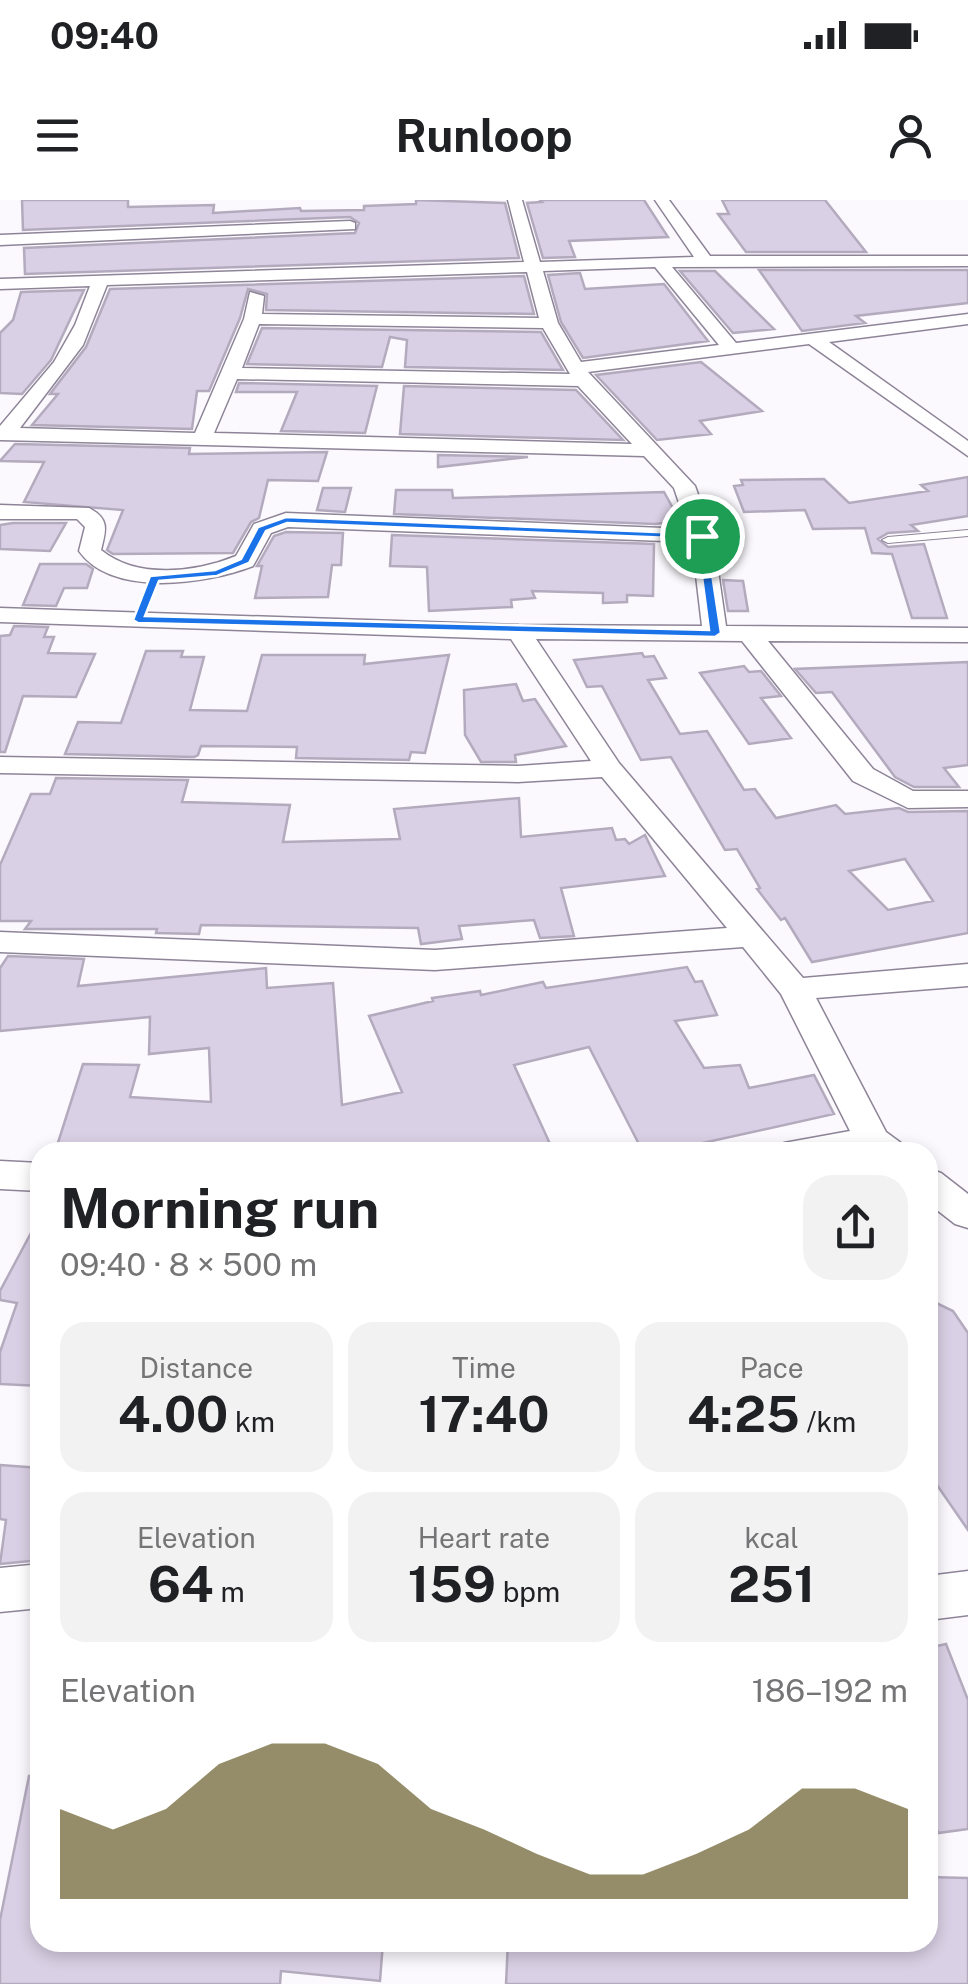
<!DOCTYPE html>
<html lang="en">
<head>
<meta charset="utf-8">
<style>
  :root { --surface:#fff; --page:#f2f2f2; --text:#202124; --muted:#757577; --accent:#695e2b }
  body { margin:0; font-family:"Public Sans",sans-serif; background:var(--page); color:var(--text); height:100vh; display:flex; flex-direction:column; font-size:38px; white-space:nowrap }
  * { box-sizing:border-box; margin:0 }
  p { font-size:32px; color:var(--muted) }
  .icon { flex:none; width:55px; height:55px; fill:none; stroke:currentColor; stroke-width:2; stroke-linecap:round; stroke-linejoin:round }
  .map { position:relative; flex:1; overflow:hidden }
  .panel { position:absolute; left:30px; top:942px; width:908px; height:810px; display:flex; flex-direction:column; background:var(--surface); border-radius:30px; box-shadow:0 5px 15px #0003 }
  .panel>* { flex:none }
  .pin { position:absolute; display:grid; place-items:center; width:85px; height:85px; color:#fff; margin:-42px; border:5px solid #fff; border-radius:50%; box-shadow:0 2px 10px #0007 }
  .round { display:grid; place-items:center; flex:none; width:105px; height:105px; border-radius:30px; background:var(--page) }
  .headline { display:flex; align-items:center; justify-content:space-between; height:170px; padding:0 30px }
  h1 { font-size:55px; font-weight:700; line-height:75px }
  .figures { display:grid; grid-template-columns:repeat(3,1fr); gap:15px; height:170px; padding:10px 30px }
  .figures div { display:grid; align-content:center; border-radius:25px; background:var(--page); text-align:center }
  .figures b { font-size:50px; font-weight:700 }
  .figures small { font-size:28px; font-weight:400 }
  .figures p { font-size:28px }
  .chart { height:280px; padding:20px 30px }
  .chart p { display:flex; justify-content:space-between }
  .chart svg { width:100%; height:180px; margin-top:10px; fill:var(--accent); opacity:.7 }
  .status { display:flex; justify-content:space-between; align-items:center; height:70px; padding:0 50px; background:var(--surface); direction:ltr }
  .status svg { height:28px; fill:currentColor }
  header { display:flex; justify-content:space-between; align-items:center; height:130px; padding:0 30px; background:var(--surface); font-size:45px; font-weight:700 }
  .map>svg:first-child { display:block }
</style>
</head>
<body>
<div class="status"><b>09:40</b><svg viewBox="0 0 49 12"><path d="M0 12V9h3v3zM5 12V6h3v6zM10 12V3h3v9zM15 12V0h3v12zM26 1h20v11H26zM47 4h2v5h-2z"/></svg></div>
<header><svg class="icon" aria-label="menu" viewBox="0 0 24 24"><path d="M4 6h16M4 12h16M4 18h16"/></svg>Runloop<svg class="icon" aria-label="person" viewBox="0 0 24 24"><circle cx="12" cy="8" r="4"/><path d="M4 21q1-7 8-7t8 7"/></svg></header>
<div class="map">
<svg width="968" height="1784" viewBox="0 0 968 1784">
  <rect width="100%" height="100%" fill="#fbf9fd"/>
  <path fill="#dad0e5" stroke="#b4aabe" stroke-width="2.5" fill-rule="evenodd" d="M22,0H128V7L214,5L213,13L300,8L301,11L364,10V6L416,4V0L505,3L519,58L25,74L24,48L355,33L359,23L350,17L23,30Z
    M540,0H644L668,37L569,41L575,57L543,58L527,3L542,2Z
    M722,0H825L866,52H746L718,14H729Z
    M759,70H968V103L856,116L865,123L802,131Z
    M680,71H715L774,129L733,133Z
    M580,73L585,89L664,84L708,141L583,158L561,122L548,75Z
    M524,76L534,114L266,110L267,94L248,89L240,118L209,191H197L192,229L32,225L58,194H50L86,147L110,89Z
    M84,90L51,160L22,194L0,193V133L13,120L21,92Z
    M262,128L541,132L563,170L405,167L407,140L390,137L382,167L247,164Z
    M701,162L762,211L700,221L711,234L657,240L596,175Z
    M239,183L377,186L365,233L281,231L297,192H236Z
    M404,186L576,190L623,240L400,234Z
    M15,244L190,248L189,254L327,252L318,281L268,280L259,318L251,322L233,353L113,354L107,350L123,310L24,302L44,262L0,261Z
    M438,255L528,257L438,267Z
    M968,277V316L911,325L918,331L888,333L878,339L888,347L924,344L947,418H912L892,354L872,353L865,328L813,329L805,310L744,312L734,286L743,285L741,280L824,279L849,303L928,291L921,285Z
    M323,288H351L345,312L317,310Z
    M396,290H452L453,298L664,292L680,321L655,324L394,314Z
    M13,323H66L50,351L0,349V325Z
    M286,332L343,333L341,365H332L328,397L255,398L262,366H257L274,336Z
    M392,335L654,344L653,396L627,395V402L603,403V393L532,391L535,398L511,400L512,407L429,411L427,367L390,366Z
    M40,364H86L93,369L87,388H64L56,406L23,405Z
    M723,380L743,381L748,411H728Z
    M14,426L48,427L44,437H54L48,453L95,454L76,497L23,496L5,552H0V436L10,435Z
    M146,451H183L181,457H204L190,510L247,511L262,455H365L364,464L449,455L425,553L411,552L409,560L296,558L297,547L201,546L198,555L194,557L65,554L78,522L121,523Z
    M642,453L644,457L654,456L666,478L648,480L680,534L707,531L744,590L755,589L776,618L836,605L845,614L899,608L908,612L968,611V733L812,762L785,718L781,720L757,689L760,688L737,649L725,650L671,557L641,560L602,486L587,487L574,460ZM905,659L933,701L888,710L849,671Z
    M968,462V565L944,568L959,587H914L895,577L832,492L816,493L795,469Z
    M744,466L749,472L761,471L781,496L761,498L791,538L749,544L700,473Z
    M516,484L523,501L535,499L566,546L515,555L516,562H481L465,535L464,490Z
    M56,578L188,580L182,602L290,605L283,642L400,639L394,609L519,598L521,637L612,628L616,640L625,639L629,644L645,635L665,676L561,688L574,736L540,738L534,720L459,726L462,739L421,744L418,728L201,725L199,734L156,733L157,729H25L31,721H0V665L31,594H50Z
    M8,756L84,759L78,786L266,768L267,788L333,783L342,905L402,892L369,816L433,801L432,798L480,791L481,795L543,782L546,788L687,767L695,782L702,781L717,815L675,821L704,868L740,865L749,888L814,875L834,914L662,952H643L589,847L514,865L551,946L520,952H503L499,944L466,952H278V949L55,952L83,864L139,865L130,897L211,902L209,848L149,854L150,817L0,831V768Z
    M40,1016V1186L0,1184V1152L17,1103L0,1100V1091Z
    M928,1099L953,1111L968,1133V1330L928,1272Z
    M0,1265L40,1268V1360L0,1364L6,1320L0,1319Z
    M946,1444L968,1500V1629L938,1633L928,1602V1448Z
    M29,1576L40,1578V1742H383L380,1781L281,1771L280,1784H0V1720Z
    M928,1677L968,1678V1784H506L508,1742H928Z"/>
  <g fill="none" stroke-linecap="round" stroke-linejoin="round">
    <defs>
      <path id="service" d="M968,330V336L888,343L882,340L888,337Z"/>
      <path id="minor" d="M508,0H522L540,62L694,57L655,0H669L710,56H968V66L672,67L736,143L968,114V124L829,142L968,241V256L809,144L588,172L695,286L713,336L726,426L968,428V442L768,441L873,569L913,591H968V607L908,608L853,581L742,441L536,439L619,563L803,778L968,764V786L816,798L886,932L901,943L906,952H779L784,943L850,931L781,794L743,747L435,770L0,752V732L435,750L727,728L602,577L518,582L0,573V557L518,566L591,561L511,439L0,422V408L519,425L702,426L692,342L288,327L271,333L253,366C207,384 112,398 79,351L85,327L77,319H0V305L89,308C110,319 106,330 101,350C137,380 197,372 236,356L254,324L286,313L688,329L674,288L644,256L0,240V226L54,162L75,125L90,86L0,89V79L524,62ZM655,67L719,145L581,162L558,123L543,71ZM527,72L539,118L262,114L264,96L250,92L244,119L195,233L20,228L83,145L107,85ZM259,124L543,128L570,174L242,168ZM237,179L578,186L632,244L214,233Z
        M350,21L355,23V29L0,45V35Z
        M0,961L40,963V991L0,989Z
        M928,969L941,973L968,994V1028L955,1024L928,1003Z
        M40,1364V1408L0,1412V1368Z
        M968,1371V1415L928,1420V1376Z"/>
    </defs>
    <use href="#service" stroke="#8e8498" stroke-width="2"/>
    <use href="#minor" stroke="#8e8498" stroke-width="3"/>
    <use href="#service" fill="#fff" fill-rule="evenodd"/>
    <use href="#minor" fill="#fff" fill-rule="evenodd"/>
  </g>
  <path fill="#1a73e8" stroke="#fff" stroke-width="2.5" fill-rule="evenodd" d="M286,317L706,334L721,433L715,437L138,423L133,420L150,376L215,370L241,359L258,327ZM287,323L697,339L709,430L145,416L159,381L217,376L249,363L266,331Z"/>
</svg>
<div class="pin" style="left:702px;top:336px;background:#1e9e55"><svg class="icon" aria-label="arrive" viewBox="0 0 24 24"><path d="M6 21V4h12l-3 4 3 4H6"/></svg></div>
<section class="panel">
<div class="headline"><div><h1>Morning run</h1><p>09:40 · 8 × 500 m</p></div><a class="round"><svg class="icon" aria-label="share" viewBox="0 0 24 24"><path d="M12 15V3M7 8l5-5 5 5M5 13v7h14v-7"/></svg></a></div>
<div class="figures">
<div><p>Distance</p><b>4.00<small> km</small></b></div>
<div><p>Time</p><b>17:40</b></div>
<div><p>Pace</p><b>4:25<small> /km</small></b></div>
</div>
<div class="figures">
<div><p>Elevation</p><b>64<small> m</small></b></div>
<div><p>Heart rate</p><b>159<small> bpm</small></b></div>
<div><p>kcal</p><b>251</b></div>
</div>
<div class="chart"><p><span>Elevation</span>186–192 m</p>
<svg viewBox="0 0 160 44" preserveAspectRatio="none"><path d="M0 44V22L10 27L20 22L30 11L40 6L50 6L60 11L70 22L80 27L90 33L100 38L110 38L120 33L130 27L140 17L150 17L160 22V44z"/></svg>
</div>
</section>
</div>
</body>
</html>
